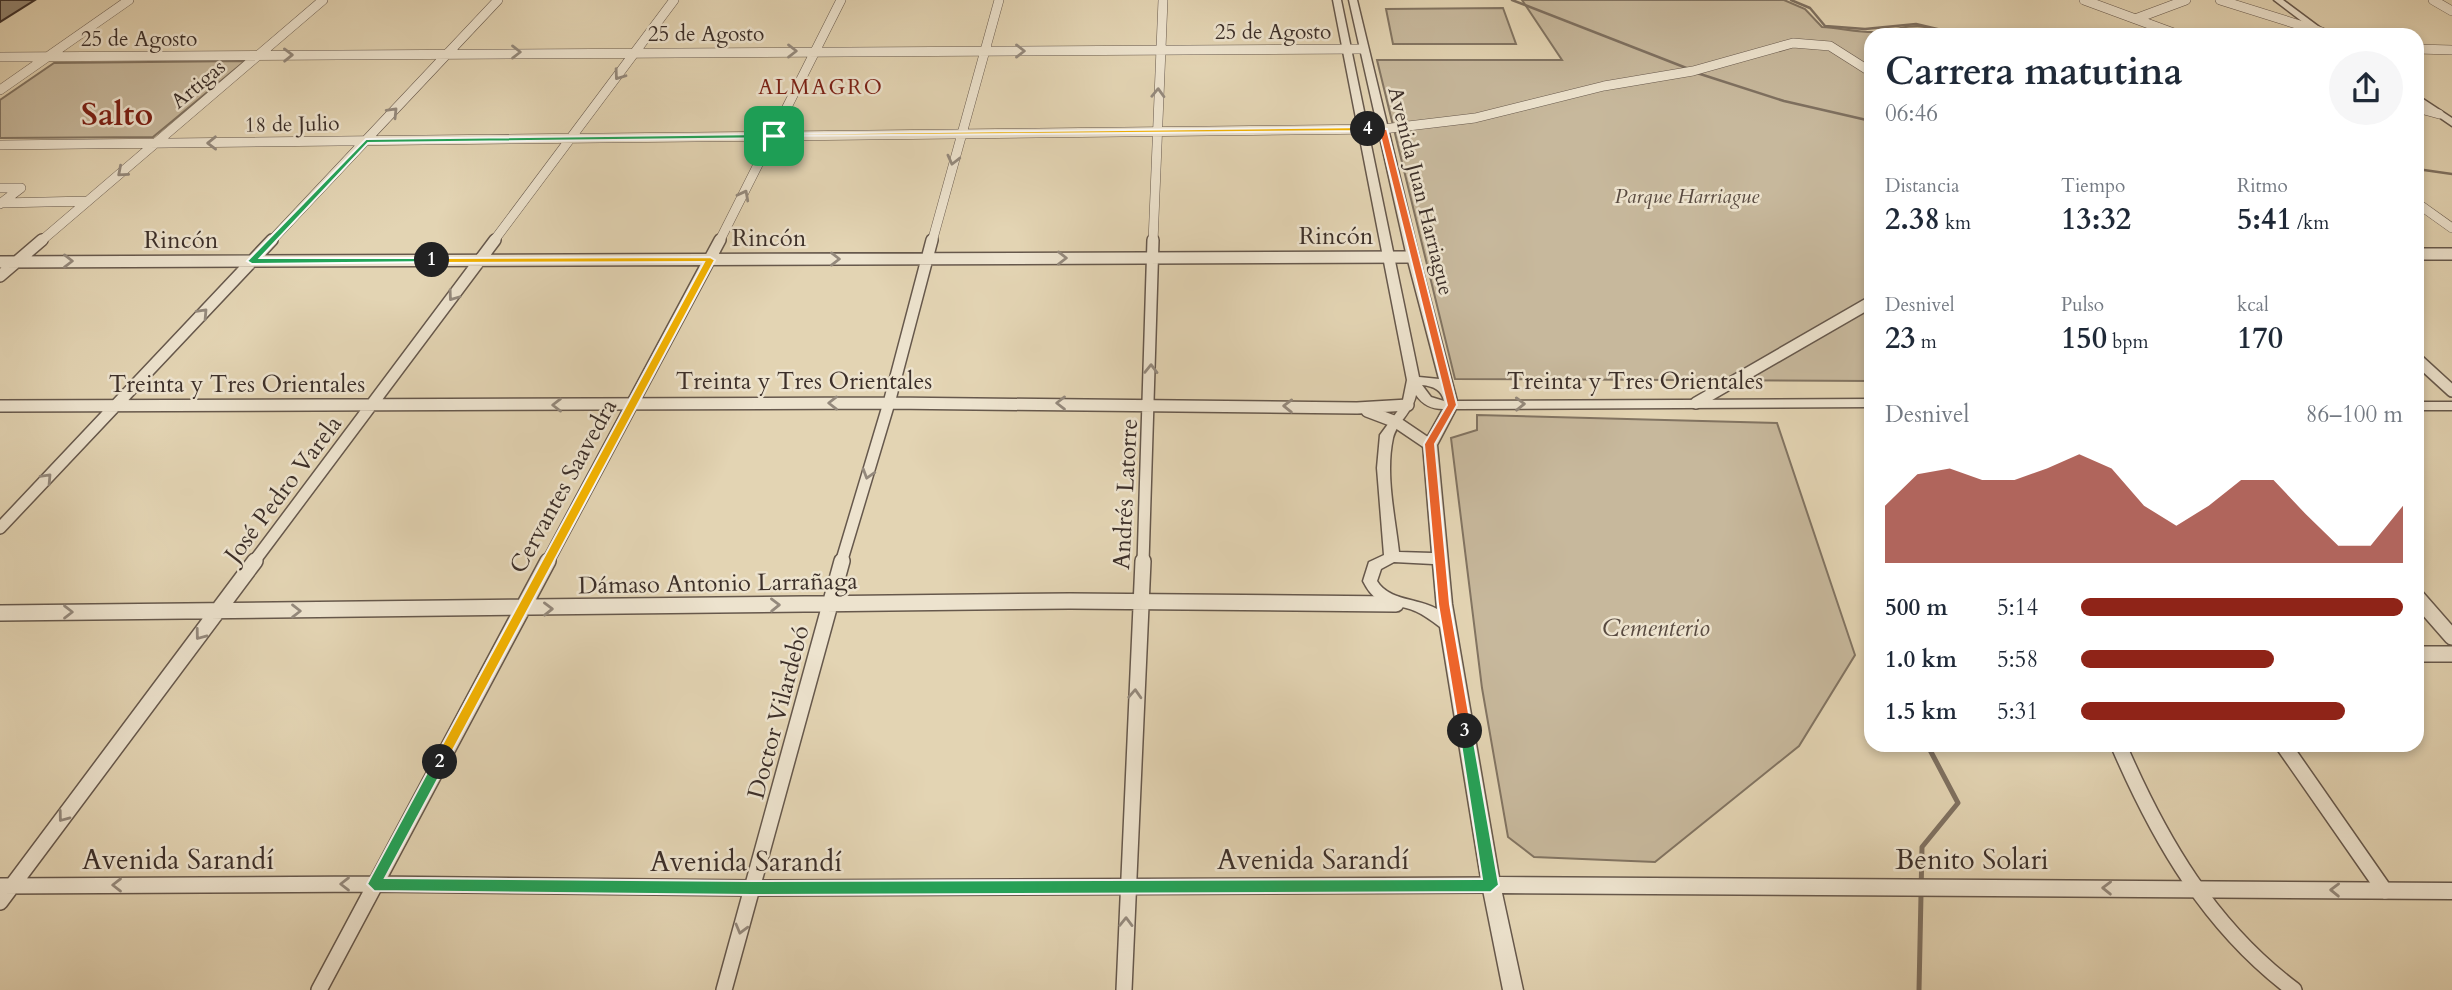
<!DOCTYPE html>
<html lang="es">
<head>
<meta charset="utf-8">
<style>
  :root { --surface:#fff; --page:#f6f6f7; --text:#1f2937; --muted:#747a83; --accent:#8f2418 }
  body { margin:0; font-family:Cardo,serif; background:var(--page); color:var(--text); height:100vh; display:flex; flex-direction:column; font-size:26px; white-space:nowrap }
  * { box-sizing:border-box; margin:0 }
  p { font-size:23px; color:var(--muted) }
  .icon { flex:none; width:38px; height:38px; fill:none; stroke:currentColor; stroke-width:2; stroke-linecap:round; stroke-linejoin:round }
  .map { position:relative; flex:1; overflow:hidden }
  .panel { position:absolute; left:1864px; top:28px; width:560px; height:724px; display:flex; flex-direction:column; background:var(--surface); border-radius:21px; box-shadow:0 4px 10px #0003 }
  .panel>* { flex:none }
  .pin { position:absolute; display:grid; place-items:center; width:60px; height:60px; color:#fff; margin:-30px; border-radius:14px; box-shadow:0 4px 10px #0006 }
  .km { position:absolute; width:35px; height:35px; margin:-18px; border-radius:50%; background:#222; color:#fff; font-size:19px; line-height:35px; text-align:center }
  .round { display:grid; place-items:center; flex:none; width:74px; height:74px; border-radius:37px; background:var(--page) }
  .overview { display:flex; align-items:center; justify-content:space-between; height:119px; padding:0 21px }
  h1 { font-size:38px; font-weight:700; line-height:52px }
  .stats { display:grid; grid-template-columns:repeat(3,1fr); gap:10px; height:119px; padding:7px 21px }
  .stats div { display:grid; align-content:center }
  .stats b { font-size:30px; font-weight:700 }
  .stats small { font-size:19px; font-weight:400 }
  .stats p { font-size:19px }
  .chart { height:196px; padding:14px 21px }
  .chart p { display:flex; justify-content:space-between }
  .chart svg { width:100%; height:126px; margin-top:7px; fill:var(--accent); opacity:.7 }
  ul { padding:0 21px; list-style:none; font-size:23px }
  li { display:grid; grid-template-columns:112px 84px 1fr; align-items:center; height:52px }
  li i { height:18px; border-radius:9px; background:var(--accent) }
  .map>svg:first-child { display:block }
</style>
</head>
<body>
<div class="map">
<svg width="2452" height="990" viewBox="0 0 2452 990">
  <rect width="100%" height="100%" fill="#e3d4b3"/>
  <filter id="stains"><feTurbulence type="fractalNoise" baseFrequency=".00286" numOctaves="4"/><feColorMatrix values="0 0 0 0 .2 0 0 0 0 .09 0 0 0 0 .02 0 0 0 .5 -.17"/></filter>
  <radialGradient id="worn" r=".72"><stop offset=".6" stop-color="#630" stop-opacity="0"/><stop offset="1" stop-color="#630" stop-opacity=".3"/></radialGradient>
  <path fill="#c7b89c" stroke="#827462" stroke-width="2" d="M1522,0H1784L1805,9L1822,27C1839,28 1857,32 1873,32C1908,30 1912,18 1949,35H1871V381L1455,379L1377,60H1562Z
    M1503,8L1516,44H1393L1386,9Z
    M245,61L153,137L0,138V100L54,63Z
    M1477,415L1777,423L1855,655L1799,746L1655,862L1534,857L1508,837L1482,688L1451,438L1477,430Z"/>
  <g fill="none" stroke-linecap="round" stroke-linejoin="round">
    <path stroke="#7e7060" stroke-width="2.5" d="M1512,0L1689,69
      M1791,0L1810,8L1825,26L1865,29L1916,24L1963,35
      M1697,73L1784,101L1871,121
      M2417,169L2452,174"/>
    <path stroke="#7e7060" stroke-width="5" d="M1919,990L1922,847L1958,803L1930,750L1931,746"/>
  </g>
  <path fill="#938571" stroke="#3c2f29" stroke-width="2" d="M0,0H35L0,22Z"/>
  <g fill="none" stroke-linecap="round" stroke-linejoin="round">
    <defs>
      <path id="minor-far2" d="M2084,0L2179,35
        M2220,0L2322,32
        M2433,0L2452,11
        M2135,19L2186,0
        M2417,49L2452,50
        M0,57L1363,49
        M0,90L129,0
        M2417,108L2439,114
        M0,145L1383,129L1475,118L1604,86L1693,71L1793,43L1830,46L1871,72
        M0,188H21L0,204
        M2,203L88,201
        M2417,203L2452,228
        M40,242L323,0
        M270,242L498,0
        M493,242L674,0
        M719,242L841,0
        M932,242L999,0
        M1153,242L1163,0"/>
      <path id="minor-far1" d="M2417,254H2452
        M0,262L1413,257
        M0,276L42,240
        M2417,359L2452,391
        M1696,403L1871,302
        M0,406L889,403L1357,408L1408,405
        M1367,411L1396,422L1430,445
        M0,528L272,240
        M253,563L495,240
        M547,563L720,240
        M841,563L889,403L932,240
        M1143,563L1153,240"/>
      <path id="minor" d="M2417,597L2452,637
        M0,613L1070,601L1396,604
        M2417,654H2452
        M2119,746C2160,841 2210,927 2294,990
        M2284,746L2385,891
        M0,886L374,884L752,888L1491,885
        M0,902L255,561
        M319,990L548,561
        M724,990L842,561
        M1124,990L1143,561"/>
      <path id="tertiary" d="M1333,0H1341L1419,377L1439,379L1407,257L1349,0H1357L1419,257L1457,401L1871,399V407L1456,409L1437,445L1452,604L1499,877L2452,883V899L1502,893L1523,990H1503L1482,885L1440,627C1432,621 1424,615 1415,611C1390,601 1377,609 1363,581L1369,562L1384,555L1377,468L1380,435L1402,405L1407,380ZM1422,385C1433,386 1442,390 1444,401L1431,397ZM1416,395C1423,405 1431,409 1443,409L1423,445L1432,553L1399,552C1395,516 1385,474 1393,438C1397,422 1413,412 1416,395ZM1394,562L1433,564L1437,609C1418,598 1389,601 1377,581L1381,569Z
        M2274,0H2283L2330,35H2320Z
        M2417,95L2452,118V126L2417,102Z
        M2417,402H2452V410H2417Z"/>
    </defs>
    <use href="#minor-far2" stroke="#66584c" stroke-width="10"/>
    <use href="#minor-far1" stroke="#66584c" stroke-width="14"/>
    <use href="#minor" stroke="#66584c" stroke-width="18"/>
    <use href="#tertiary" stroke="#66584c" stroke-width="3"/>
    <use href="#minor-far2" stroke="#ede3ce" stroke-width="9"/>
    <use href="#minor-far1" stroke="#ede3ce" stroke-width="11"/>
    <use href="#minor" stroke="#ede3ce" stroke-width="15"/>
    <use href="#tertiary" fill="#ede3ce" fill-rule="evenodd"/>
  </g>
  <defs><path id="oneway-chevron" d="M-2-3.5L2.5 0L-2 3.5" fill="none" stroke-width="1.6" stroke-linecap="round" stroke-linejoin="round" transform="scale(1.75)"/></defs>
  <g stroke="#94897c">
    <use href="#oneway-chevron" transform="translate(792 51)"/>
    <use href="#oneway-chevron" transform="translate(1020 51)"/>
    <use href="#oneway-chevron" transform="translate(516 52)"/>
    <use href="#oneway-chevron" transform="translate(288 55) rotate(-1)"/>
    <use href="#oneway-chevron" transform="translate(619 75) rotate(126)"/>
    <use href="#oneway-chevron" transform="translate(1158 93) rotate(-88)"/>
    <use href="#oneway-chevron" transform="translate(393 112) rotate(-46)"/>
    <use href="#oneway-chevron" transform="translate(212 143) rotate(179)"/>
    <use href="#oneway-chevron" transform="translate(953 160) rotate(104)"/>
    <use href="#oneway-chevron" transform="translate(122 172) rotate(139)"/>
    <use href="#oneway-chevron" transform="translate(744 195) rotate(-62)"/>
    <use href="#oneway-chevron" transform="translate(1062 258)"/>
    <use href="#oneway-chevron" transform="translate(835 259)"/>
    <use href="#oneway-chevron" transform="translate(68 261)"/>
    <use href="#oneway-chevron" transform="translate(453 296) rotate(126)"/>
    <use href="#oneway-chevron" transform="translate(203 313) rotate(-47)"/>
    <use href="#oneway-chevron" transform="translate(1151 369) rotate(-89)"/>
    <use href="#oneway-chevron" transform="translate(833 403) rotate(180)"/>
    <use href="#oneway-chevron" transform="translate(1061 403) rotate(-180)"/>
    <use href="#oneway-chevron" transform="translate(1520 404) rotate(-1)"/>
    <use href="#oneway-chevron" transform="translate(557 405) rotate(180)"/>
    <use href="#oneway-chevron" transform="translate(1288 406) rotate(-179)"/>
    <use href="#oneway-chevron" transform="translate(868 474) rotate(107)"/>
    <use href="#oneway-chevron" transform="translate(47 478) rotate(-47)"/>
    <use href="#oneway-chevron" transform="translate(775 605) rotate(-1)"/>
    <use href="#oneway-chevron" transform="translate(548 609) rotate(-1)"/>
    <use href="#oneway-chevron" transform="translate(296 611)"/>
    <use href="#oneway-chevron" transform="translate(68 612)"/>
    <use href="#oneway-chevron" transform="translate(200 635) rotate(127)"/>
    <use href="#oneway-chevron" transform="translate(1135 694) rotate(-87)"/>
    <use href="#oneway-chevron" transform="translate(63 817) rotate(127)"/>
    <use href="#oneway-chevron" transform="translate(345 884) rotate(180)"/>
    <use href="#oneway-chevron" transform="translate(117 885) rotate(180)"/>
    <use href="#oneway-chevron" transform="translate(2107 888) rotate(-179)"/>
    <use href="#oneway-chevron" transform="translate(2335 890) rotate(-179)"/>
    <use href="#oneway-chevron" transform="translate(1126 922) rotate(-89)"/>
    <use href="#oneway-chevron" transform="translate(741 929) rotate(105)"/>
  </g>
  <path fill="#22a559" stroke="#fff" stroke-width="2" d="M774,134L777,138L368,143L260,258H432L435,262L252,264L247,261L366,139Z"/>
  <path fill="#f5b400" stroke="#fff" stroke-width="2" d="M710,257L715,260L445,765H435V758L704,262L432,263L427,260L432,258Z"/>
  <path fill="#22a559" stroke="#fff" stroke-width="2" d="M1465,726L1472,731L1499,885L1491,892L752,895L374,891L367,884L435,758L440,756L447,762L385,878L752,881L1482,879L1459,731Z"/>
  <path fill="#f0652b" stroke="#fff" stroke-width="2" d="M1365,127L1387,129L1457,405L1435,444L1450,604L1472,731L1465,737L1459,731L1438,604L1424,444L1447,405L1379,131H1365Z"/>
  <path fill="#f5b400" stroke="#fff" stroke-width="2" d="M1368,127L1371,131L770,136L774,134Z"/>
  <g text-anchor="middle" stroke-width="5" stroke-linejoin="round" paint-order="stroke">
    <g font-size="21" fill="#3c2f29" stroke="#ede3ce">
      <text x="1273" y="39">25 de Agosto</text>
      <text x="706" y="41">25 de Agosto</text>
      <text x="139" y="46">25 de Agosto</text>
      <text transform="translate(198 84) rotate(-40)" y="7">Artigas</text>
      <text transform="translate(292 124) rotate(-1)" y="7">18 de Julio</text>
      <text transform="translate(1421 191) rotate(76)" y="7">Avenida Juan Harriague</text>
    </g>
    <g font-size="21" letter-spacing="2" fill="#7a1f14" stroke="#ede3ce">
      <text x="821" y="94">ALMAGRO</text>
    </g>
    <g font-size="21" font-style="italic" fill="#584a40" stroke="#ede3ce">
      <text x="1687" y="203">Parque Harriague</text>
    </g>
    <g font-size="24" fill="#3c2f29" stroke="#ede3ce">
      <text x="1336" y="244">Rincón</text>
      <text x="769" y="246">Rincón</text>
      <text x="181" y="248">Rincón</text>
      <text x="804" y="389">Treinta y Tres Orientales</text>
      <text x="1635" y="389">Treinta y Tres Orientales</text>
      <text x="237" y="392">Treinta y Tres Orientales</text>
      <text transform="translate(563 486) rotate(-61)" y="8">Cervantes Saavedra</text>
      <text transform="translate(283 489) rotate(-53)" y="8">José Pedro Varela</text>
      <text transform="translate(1125 494) rotate(-87)" y="8">Andrés Latorre</text>
      <text transform="translate(718 583) rotate(-1)" y="8">Dámaso Antonio Larrañaga</text>
      <text transform="translate(778 712) rotate(-75)" y="8">Doctor Vilardebó</text>
    </g>
    <g font-size="24" font-style="italic" fill="#584a40" stroke="#ede3ce">
      <text x="1656" y="636">Cementerio</text>
    </g>
    <g font-size="28" fill="#3c2f29" stroke="#ede3ce">
      <text x="178" y="869">Avenida Sarandí</text>
      <text x="1313" y="869">Avenida Sarandí</text>
      <text x="1972" y="869">Benito Solari</text>
      <text x="746" y="871">Avenida Sarandí</text>
    </g>
    <g font-size="32" font-weight="bold" fill="#7a1f14" stroke="#ede3ce">
      <text x="117" y="125">Salto</text>
    </g>
  </g>
  <rect width="100%" height="100%" filter="url(#stains)"/>
  <rect width="100%" height="100%" fill="url(#worn)"/>
</svg>
<div class="pin" style="left:774px;top:136px;background:#1e9e55"><svg class="icon" aria-label="arrive" viewBox="0 0 24 24"><path d="M6 21V4h12l-3 4 3 4H6"/></svg></div>
<b class="km" style="left:432px;top:260px">1</b>
<b class="km" style="left:440px;top:762px">2</b>
<b class="km" style="left:1465px;top:731px">3</b>
<b class="km" style="left:1368px;top:129px">4</b>
<section class="panel">
<div class="overview"><div><h1>Carrera matutina</h1><p>06:46</p></div><a class="round"><svg class="icon" aria-label="share" viewBox="0 0 24 24"><path d="M12 15V3M7 8l5-5 5 5M5 13v7h14v-7"/></svg></a></div>
<div class="stats">
<div><p>Distancia</p><b>2.38<small> km</small></b></div>
<div><p>Tiempo</p><b>13:32</b></div>
<div><p>Ritmo</p><b>5:41<small> /km</small></b></div>
</div>
<div class="stats">
<div><p>Desnivel</p><b>23<small> m</small></b></div>
<div><p>Pulso</p><b>150<small> bpm</small></b></div>
<div><p>kcal</p><b>170</b></div>
</div>
<div class="chart"><p><span>Desnivel</span>86–100 m</p>
<svg viewBox="0 0 160 44" preserveAspectRatio="none"><path d="M0 44V24L10 13L20 11L30 15L40 15L50 11L60 6L70 11L80 24L90 31L100 24L110 15L120 15L130 27L140 38L150 38L160 24V44z"/></svg>
</div>
<ul>
<li><b>500 m</b>5:14<i style="width:100%"></i></li>
<li><b>1.0 km</b>5:58<i style="width:60%"></i></li>
<li><b>1.5 km</b>5:31<i style="width:82%"></i></li>
</ul>
</section>
</div>
</body>
</html>
